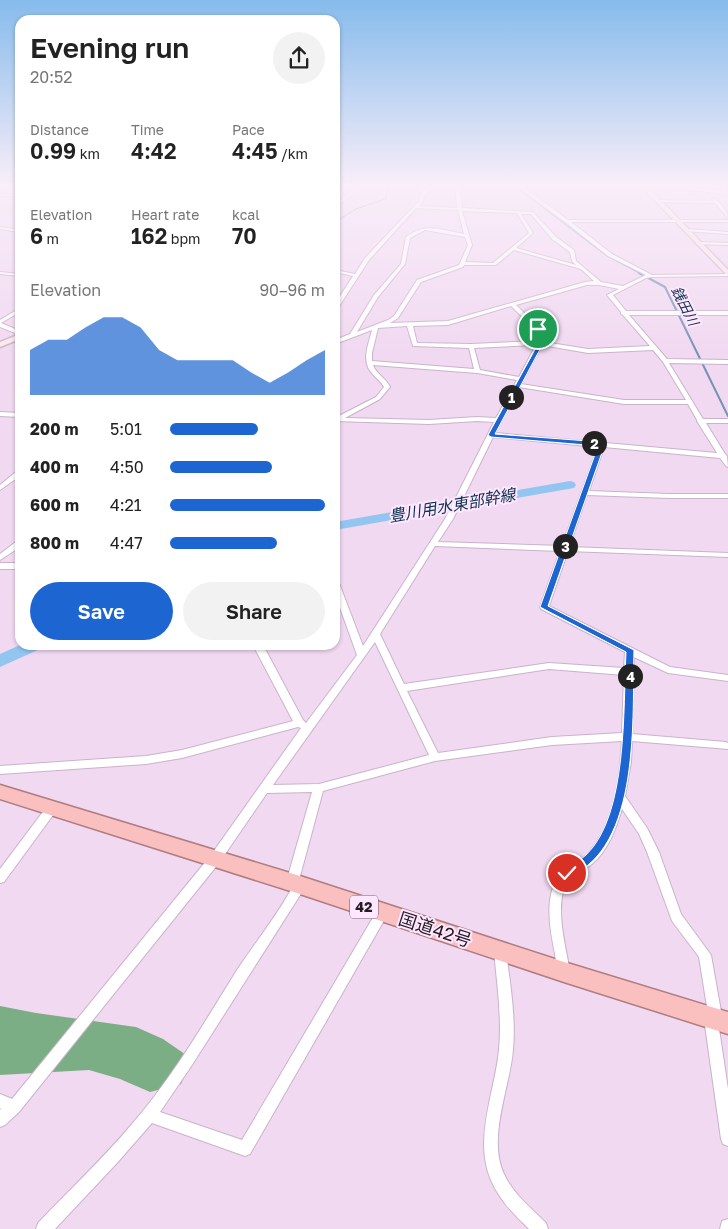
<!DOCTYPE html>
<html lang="en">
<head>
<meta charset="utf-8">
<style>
  :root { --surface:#fff; --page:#f2f2f2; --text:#222; --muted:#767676; --accent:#1d66d1 }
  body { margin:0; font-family:"Golos Text","Noto Sans JP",sans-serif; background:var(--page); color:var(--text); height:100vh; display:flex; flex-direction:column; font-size:19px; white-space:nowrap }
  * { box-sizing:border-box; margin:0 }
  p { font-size:16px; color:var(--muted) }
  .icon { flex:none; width:28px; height:28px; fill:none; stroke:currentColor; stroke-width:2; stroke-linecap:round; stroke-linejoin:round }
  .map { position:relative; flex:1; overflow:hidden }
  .side { position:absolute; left:15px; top:15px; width:325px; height:635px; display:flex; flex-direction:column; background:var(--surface); border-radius:15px; box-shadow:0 1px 4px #0004 }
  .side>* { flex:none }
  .pin { position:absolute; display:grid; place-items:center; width:42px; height:42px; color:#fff; margin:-21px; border:2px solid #fff; border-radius:50%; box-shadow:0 1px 5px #0007 }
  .km { position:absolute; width:25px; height:25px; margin:-12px; border-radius:50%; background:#222; color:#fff; font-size:14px; line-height:25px; text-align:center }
  .round { display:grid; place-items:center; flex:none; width:52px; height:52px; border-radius:26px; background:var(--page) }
  .head { display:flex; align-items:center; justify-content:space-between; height:85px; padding:0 15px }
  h1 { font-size:28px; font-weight:600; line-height:38px }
  .figures { display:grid; grid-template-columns:repeat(3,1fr); gap:8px; height:85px; padding:5px 15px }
  .figures div { display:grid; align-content:center }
  .figures b { font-size:21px; font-weight:600 }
  .figures small { font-size:14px; font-weight:400 }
  .figures p { font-size:14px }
  .chart { height:140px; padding:10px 15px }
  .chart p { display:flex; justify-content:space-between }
  .chart svg { width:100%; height:90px; margin-top:5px; fill:var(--accent); opacity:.7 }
  .primary-button { display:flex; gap:10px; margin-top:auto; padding:10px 15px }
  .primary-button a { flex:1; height:58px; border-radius:30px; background:var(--accent); color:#fff; font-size:20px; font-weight:600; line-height:58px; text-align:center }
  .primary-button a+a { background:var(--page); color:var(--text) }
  ul { padding:0 15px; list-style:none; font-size:16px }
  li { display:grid; grid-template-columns:80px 60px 1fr; align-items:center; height:38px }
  li i { height:12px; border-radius:6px; background:var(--accent) }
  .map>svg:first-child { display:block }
</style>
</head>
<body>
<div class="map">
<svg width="728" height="1229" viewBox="0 0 728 1229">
  <rect width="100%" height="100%" fill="#f1d9f1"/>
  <path fill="#7bae84" d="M0,1006L36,1013L136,1027L163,1039L192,1059L181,1084L150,1092L120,1079L89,1070L0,1075Z"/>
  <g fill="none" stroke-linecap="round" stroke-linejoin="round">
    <path stroke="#7293b4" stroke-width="1" d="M519,183L518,188L520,190L607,256L641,274
      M335,222L356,209L385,199L388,190L386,183
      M335,251V254"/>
    <path stroke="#7293b4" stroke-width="2" d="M639,273L665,287L728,416"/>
    <path fill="#93c5f1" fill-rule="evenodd" d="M570,481L574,482L576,485L574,488L335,530V522Z
      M20,645H42L40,649L0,667V654Z"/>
    <defs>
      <path id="minor" d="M0,183H5L0,186Z
        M361,183H365L335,208V205Z
        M423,183H427L425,190L436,183H441L425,194L423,201L419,206L457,208L455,183H459L462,208L533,212L556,237L574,250L576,261L601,282L623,286L646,275L608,256L565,222L522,190L521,184L645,183L724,191L716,183H720L728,191V194L642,185L524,186L525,188L568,220H728V222H571L612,254L652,275L728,274V276L651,277L646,278L613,295L626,311H728V315H629L667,359L728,360V364L669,363L703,419H728V423H706L725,454L727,456L728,467L726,466L720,458L604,447L589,491L669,494H728V498H669L587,495L569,547L728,553V557L568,551L549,606L670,667L728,675V681L668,673L634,657L632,734L726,742L728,743V749L632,741L631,762L625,796L647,828L659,852L681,914L711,955L722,1017L718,1022L728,1089V1146L723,1144L721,1139L704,1018L708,1013L699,957L672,921L647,852L639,834L622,809C616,828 609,849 593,863C586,870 574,872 568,881C553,903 566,947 570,972L569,976L564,978L559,976C556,969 556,962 555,954C550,929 543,895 561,873C566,865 576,863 583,858C590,853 595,845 600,837C616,809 620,773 622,741L552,745L435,761L323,791L299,880L304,881L306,885L304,889L192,1065L160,1112L242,1140L378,909L382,908L386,909L388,913L386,917L250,1154L245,1156L152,1123L117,1163L55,1229H36L38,1223C69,1190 103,1159 132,1124C173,1077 204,1023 237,970C255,943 276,917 292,888L288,887L286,883L312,792L267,793L219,863L19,1112L5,1125L0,1127V1110L1,1109L0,1108V1094L12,1099L211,855L301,728L298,727L182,758L146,764L0,774V766L146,756L182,750L293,721L253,645H263L303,720L306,723L357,655L335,594V580L339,583L363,646L445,519L494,422L477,421L429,424L335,421V418L376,397L384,387C381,381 375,378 371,372C361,360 369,343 372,330L335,344V340L350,334L374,295L401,264L406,237C425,222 442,230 464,234L458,210L416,208L369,260L338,308L335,310V304L353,276L335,272V270L355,274L365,258L419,201ZM462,211L517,213L529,233L493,263L465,262L472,245ZM521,214H531L552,239L570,252L572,261L576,265L516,248L533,233ZM425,230L465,237L468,245L459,265L417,280L394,316L388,320L357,332L378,297L405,264L410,238ZM514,250L581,269L594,281L585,282L448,321L390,323L398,318L421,282L463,267L464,265H496ZM587,285H599L619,289L607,295L621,312V314L623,315L650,346L588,349L544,342L546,338L540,328L516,305ZM511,306L536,330L540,338L538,341L471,344L417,343L413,326L448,325ZM407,326L413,346L469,348L474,369L372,361V353L378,328ZM536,345L519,377L480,370L474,348ZM542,345L588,353L653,350L663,362L686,400H624L521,384ZM373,365L477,373L517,380L496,418L477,417L429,420L345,418L380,399L390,387C386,378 376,374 373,365ZM519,387L624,404H688L697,420V421L717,453L495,433ZM493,437L598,447L562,546L438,542L453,519ZM435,546L560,551L540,607L541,609L625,652L624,668L549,663L404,684L380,634ZM375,642L429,755L319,784L273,785ZM549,669L624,675L622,733L552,737L438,753L407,691Z
        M0,194H20V196H0Z
        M714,198C719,202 728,211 728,218L715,203L658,202L656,201L658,200L713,201L712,199Z
        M0,227L20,230V232L0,229Z
        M686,229L728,232V234L684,231Z
        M698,242L728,243V245L696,244V243Z
        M0,272L20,274V276L0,274Z
        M20,308V312L1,323L20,331V335L0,327V320Z
        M0,412L20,413V417L0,416Z
        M17,471H20V476L0,490V485Z
        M17,541H20V547L0,560V554Z
        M0,563H20V569H0Z
        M52,804L56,805L57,808L56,811L4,882L0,883V869L48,805Z
        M500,945L504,947L506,951C510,984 516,1017 513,1050C510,1087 487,1138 504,1174C513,1194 531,1208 546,1223L548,1229H529C518,1218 507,1208 499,1195C468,1149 494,1099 499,1050C502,1017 497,984 494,951L496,947Z
        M728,1219V1229H720L722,1221Z"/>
      <path id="secondary" d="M638,183H644L728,270V276Z
        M20,334V339L0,347V342Z"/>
      <path id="trunk" d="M0,785L300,876L564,962L728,1012V1034L564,982L300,894L0,799Z"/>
    </defs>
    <use href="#minor" stroke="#c9b3ca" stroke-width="2"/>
    <use href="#secondary" stroke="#c9b3ca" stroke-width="3"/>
    <use href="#trunk" stroke="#ae7d80" stroke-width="3"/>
    <use href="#minor" fill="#fff" fill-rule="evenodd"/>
    <use href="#secondary" fill="#fde7e8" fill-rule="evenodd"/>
    <use href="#trunk" fill="#fac0c0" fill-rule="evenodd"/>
  </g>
  <linearGradient id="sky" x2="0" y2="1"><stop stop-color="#86bbec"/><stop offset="0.52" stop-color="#f9eef9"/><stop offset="1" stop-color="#f9eef9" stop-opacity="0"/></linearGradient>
  <rect width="728" height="355" fill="url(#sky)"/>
  <path fill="#1d66d1" stroke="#fff" d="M536,328H540L546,338L495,434L602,442L605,444L548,606L634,650C632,715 642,850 567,877L561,873L563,869C570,865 580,861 586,855C628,815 623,707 626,652L540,607L598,446L491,437L488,435L538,344L540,338Z"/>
  <g text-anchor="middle" stroke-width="4" stroke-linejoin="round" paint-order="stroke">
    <g font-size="14" font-style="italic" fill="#0c324f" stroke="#ffe7ff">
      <text transform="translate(685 306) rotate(63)" y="5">銭田川</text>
    </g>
    <rect fill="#ffe7ff" stroke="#665a66" stroke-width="1" x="350" y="895.5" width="28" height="23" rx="4"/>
    <g font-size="14" font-weight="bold" fill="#251d25">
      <text x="364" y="912">42</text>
    </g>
    <g font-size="16" font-style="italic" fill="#0c324f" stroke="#ffe7ff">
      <text transform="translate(452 505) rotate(-10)" y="6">豊川用水東部幹線</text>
    </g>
    <g font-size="18" fill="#251d25" stroke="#ffe7ff">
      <text transform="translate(435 930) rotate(18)" y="6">国道42号</text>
    </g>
  </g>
</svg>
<div class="pin" style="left:538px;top:329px;background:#1e9e55"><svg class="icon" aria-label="arrive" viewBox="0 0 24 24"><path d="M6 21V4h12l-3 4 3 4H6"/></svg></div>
<div class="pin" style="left:567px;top:873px;background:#d93025"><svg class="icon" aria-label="check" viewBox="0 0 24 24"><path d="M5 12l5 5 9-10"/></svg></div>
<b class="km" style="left:511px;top:397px">1</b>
<b class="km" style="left:594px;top:443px">2</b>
<b class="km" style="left:565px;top:546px">3</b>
<b class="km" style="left:630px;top:676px">4</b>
<section class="side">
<div class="head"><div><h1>Evening run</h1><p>20:52</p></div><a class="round"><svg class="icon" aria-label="share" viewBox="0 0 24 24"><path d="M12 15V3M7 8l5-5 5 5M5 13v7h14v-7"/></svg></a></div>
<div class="figures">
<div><p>Distance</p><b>0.99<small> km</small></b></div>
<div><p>Time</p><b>4:42</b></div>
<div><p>Pace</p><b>4:45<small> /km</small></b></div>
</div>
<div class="figures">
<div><p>Elevation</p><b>6<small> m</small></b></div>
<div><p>Heart rate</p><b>162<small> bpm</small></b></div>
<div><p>kcal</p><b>70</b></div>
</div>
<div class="chart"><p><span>Elevation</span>90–96 m</p>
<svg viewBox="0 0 160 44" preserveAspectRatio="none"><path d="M0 44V22L10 17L20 17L30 11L40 6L50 6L60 11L70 22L80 27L90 27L100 27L110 27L120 33L130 38L140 33L150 27L160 22V44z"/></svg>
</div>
<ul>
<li><b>200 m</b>5:01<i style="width:57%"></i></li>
<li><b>400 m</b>4:50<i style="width:66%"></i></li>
<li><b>600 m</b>4:21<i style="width:100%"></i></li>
<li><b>800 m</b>4:47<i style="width:69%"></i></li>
</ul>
<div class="primary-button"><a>Save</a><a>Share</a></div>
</section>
</div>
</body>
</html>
